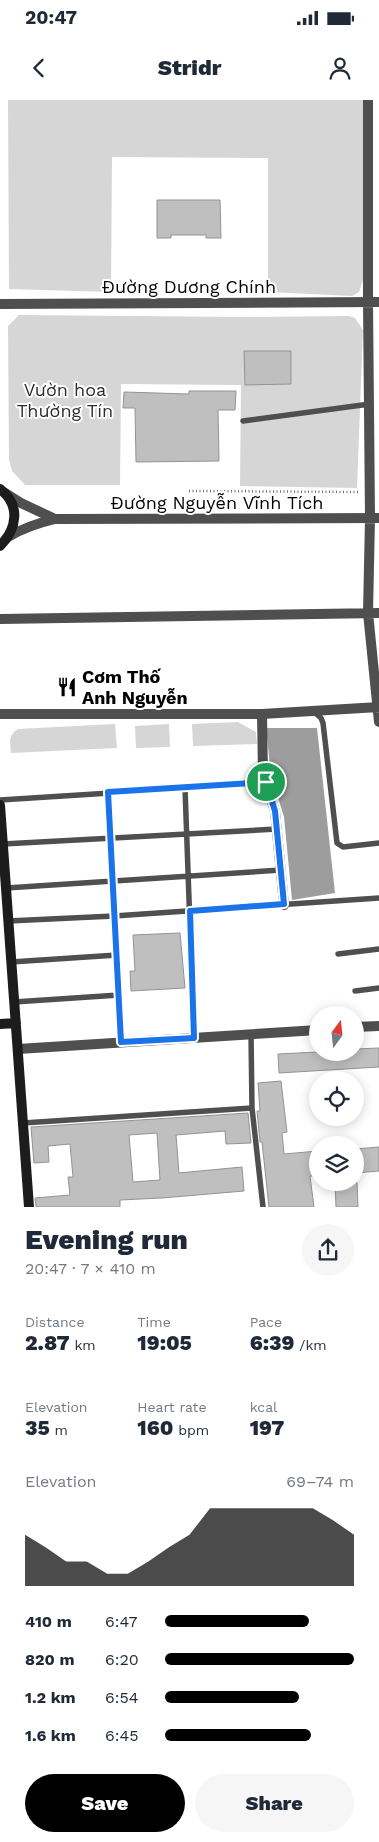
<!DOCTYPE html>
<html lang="en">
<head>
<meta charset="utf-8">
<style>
  :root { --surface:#fff; --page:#f6f6f7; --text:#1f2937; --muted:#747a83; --accent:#000 }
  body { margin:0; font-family:"Work Sans",sans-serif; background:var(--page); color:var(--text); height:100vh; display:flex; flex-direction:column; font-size:19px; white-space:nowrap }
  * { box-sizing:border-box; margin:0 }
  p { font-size:16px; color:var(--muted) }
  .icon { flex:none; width:28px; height:28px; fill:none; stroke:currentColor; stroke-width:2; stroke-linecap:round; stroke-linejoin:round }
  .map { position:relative; height:1107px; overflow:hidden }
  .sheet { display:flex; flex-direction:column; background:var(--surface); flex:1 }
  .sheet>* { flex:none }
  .needle { width:32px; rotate:15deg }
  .tools { position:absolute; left:309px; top:906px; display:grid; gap:10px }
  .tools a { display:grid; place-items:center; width:55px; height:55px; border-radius:50%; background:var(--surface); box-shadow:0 2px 12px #0003; font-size:25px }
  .pin { position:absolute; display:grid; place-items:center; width:42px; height:42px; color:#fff; margin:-21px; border:2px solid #fff; border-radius:50%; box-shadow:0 1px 5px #0007 }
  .round { display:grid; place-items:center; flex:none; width:52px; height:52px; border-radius:26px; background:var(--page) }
  .headline { display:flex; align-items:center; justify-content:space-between; height:85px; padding:0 25px }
  h1 { font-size:28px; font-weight:800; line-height:38px }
  .figures { display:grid; grid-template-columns:repeat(3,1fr); gap:8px; height:85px; padding:5px 25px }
  .figures div { display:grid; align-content:center }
  .figures b { font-size:21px; font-weight:800 }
  .figures small { font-size:14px; font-weight:400 }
  .figures p { font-size:14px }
  .chart { height:140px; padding:10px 25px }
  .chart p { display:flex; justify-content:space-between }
  .chart svg { width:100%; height:90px; margin-top:5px; fill:var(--accent); opacity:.7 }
  .action { display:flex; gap:10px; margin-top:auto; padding:10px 25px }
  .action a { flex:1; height:58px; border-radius:30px; background:var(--accent); color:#fff; font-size:20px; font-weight:800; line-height:58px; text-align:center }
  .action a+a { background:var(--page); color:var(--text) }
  ul { padding:0 25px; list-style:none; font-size:16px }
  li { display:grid; grid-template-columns:80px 60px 1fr; align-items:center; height:38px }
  li i { height:12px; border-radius:6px; background:var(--accent) }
  .status { display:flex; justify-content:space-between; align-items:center; height:35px; padding:0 25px; background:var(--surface); direction:ltr }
  .status svg { height:14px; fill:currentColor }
  header { display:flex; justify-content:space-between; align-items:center; height:65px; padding:0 25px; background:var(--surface); font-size:22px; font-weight:800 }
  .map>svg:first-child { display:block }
</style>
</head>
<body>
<div class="status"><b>20:47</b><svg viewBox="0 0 49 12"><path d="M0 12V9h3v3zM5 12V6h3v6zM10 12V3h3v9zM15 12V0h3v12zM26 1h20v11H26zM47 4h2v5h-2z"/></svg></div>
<header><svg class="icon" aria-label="back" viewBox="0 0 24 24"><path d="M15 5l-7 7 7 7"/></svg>Stridr<svg class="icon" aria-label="person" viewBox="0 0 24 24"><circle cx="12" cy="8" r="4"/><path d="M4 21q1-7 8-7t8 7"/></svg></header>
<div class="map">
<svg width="379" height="1107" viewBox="0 0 379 1107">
  <rect width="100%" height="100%" fill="#fff"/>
  <path fill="#d6d6d6" d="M8,0H365L364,177L359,192L352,196L268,192V58L112,57L111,192L9,189Z
    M19,215L241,217L349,216L355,218L363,230L357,388L240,386L241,285L121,284L120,385H25L12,371L9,360L8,226Z
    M238,622L256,632L257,644L193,646L192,624Z
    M115,624L117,648L11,653C10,643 8,635 18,629Z
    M169,624L170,647L136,648L135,626Z"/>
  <path fill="#9d9d9d" d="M266,628H317L335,793L292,800L284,717L271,675Z"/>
  <path fill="#bfbfbf" stroke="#939393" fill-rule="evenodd" d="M157,100H220L221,138H206V135H171V138H157Z
    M244,251H291V284L245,285Z
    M189,291H236L235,310H218L219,361L136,362L135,308H123L124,292L189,294Z
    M180,833L185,888L131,891L130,871H135L133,835Z
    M379,948V967L279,973L278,954L318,952H355V949Z
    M281,981L287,1032L282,1033L284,1054L318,1051V1076H310L314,1107H269L262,1042H260L257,1011H260L258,983Z
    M248,1013L251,1043L226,1044L225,1031L176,1035L179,1073L242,1067L244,1091L162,1098L120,1100V1107H36L35,1098L70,1095L68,1077H73L70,1044L48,1046L49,1062L34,1063L31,1027ZM157,1033L160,1080L133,1082L129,1035Z
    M379,1047V1071L355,1073V1049Z
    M335,1082H357L358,1107H336Z"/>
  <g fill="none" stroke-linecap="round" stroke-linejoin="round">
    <path stroke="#717171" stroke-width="2.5" stroke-dasharray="1 2.5" stroke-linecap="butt" d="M189,391L358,392"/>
    <path stroke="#4f4f4f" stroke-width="5.5" d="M243,321L370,304
      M313,611L321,618L323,623L337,743L343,747L379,743
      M185,688L194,938
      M108,692L121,942
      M0,700L266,683
      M3,744L277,729
      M6,788L281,770
      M8,821L114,816L379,798
      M338,854L379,849
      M11,862L117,855
      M355,891L379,888
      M14,902L119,895
      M251,934L252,1008L263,1107
      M23,1023L252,1008"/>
    <path stroke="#4f4f4f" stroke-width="10" d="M368,0V202L370,418L368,513L379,622
      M0,204L379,202
      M5,393L21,403L55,419
      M8,437C23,428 38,423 55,419L379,418
      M0,519L379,513
      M0,614H262L379,607
      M262,614L263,675L275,711L284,805
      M355,927L379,926
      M18,949L318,930"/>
    <path stroke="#1c1c1c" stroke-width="10" d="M0,389C21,405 17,429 0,446
      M0,705L29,1107
      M0,924L16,923"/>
  </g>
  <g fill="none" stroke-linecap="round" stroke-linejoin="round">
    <defs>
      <path id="route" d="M266,682L275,711L284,804L190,811L194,938L121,942L108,692Z"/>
    </defs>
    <use href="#route" stroke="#fff" stroke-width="10"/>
    <use href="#route" stroke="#1a73e8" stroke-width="6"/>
  </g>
  <defs>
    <symbol id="restaurant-bare" viewBox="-9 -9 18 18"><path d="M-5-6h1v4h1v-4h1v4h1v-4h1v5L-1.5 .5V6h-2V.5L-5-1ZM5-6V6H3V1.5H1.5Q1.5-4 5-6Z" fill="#000" stroke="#fff" stroke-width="2.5" paint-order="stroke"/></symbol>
  </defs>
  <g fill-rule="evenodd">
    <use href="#restaurant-bare" x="53" y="573" width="28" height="28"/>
  </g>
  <g text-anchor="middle" stroke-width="4" stroke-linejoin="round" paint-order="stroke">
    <g font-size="18" fill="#000" stroke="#fff">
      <text x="189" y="193">Đường Dương Chính</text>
      <text x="217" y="409">Đường Nguyễn Vĩnh Tích</text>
    </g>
    <g font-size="18" fill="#2d2d2d" stroke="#fff">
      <text x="65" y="296">Vườn hoa<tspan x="65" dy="21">Thường Tín</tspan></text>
    </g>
    <g font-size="18" font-weight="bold" fill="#000" stroke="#fff" text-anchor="start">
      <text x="82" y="583">Cơm Thố<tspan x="82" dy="21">Anh Nguyễn</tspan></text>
    </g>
  </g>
</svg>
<div class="tools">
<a><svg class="needle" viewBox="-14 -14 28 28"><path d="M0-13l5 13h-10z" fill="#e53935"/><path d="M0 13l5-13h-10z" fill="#747a83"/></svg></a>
<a><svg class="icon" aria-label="locate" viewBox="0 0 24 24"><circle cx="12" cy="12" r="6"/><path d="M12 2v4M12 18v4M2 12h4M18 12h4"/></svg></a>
<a><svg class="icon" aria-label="layers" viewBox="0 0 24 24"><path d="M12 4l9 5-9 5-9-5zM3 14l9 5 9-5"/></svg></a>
</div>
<div class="pin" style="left:266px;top:682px;background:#1e9e55"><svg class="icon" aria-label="arrive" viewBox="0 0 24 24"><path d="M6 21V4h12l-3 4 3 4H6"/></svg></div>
</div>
<section class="sheet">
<div class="headline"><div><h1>Evening run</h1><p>20:47 · 7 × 410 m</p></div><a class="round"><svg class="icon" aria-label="share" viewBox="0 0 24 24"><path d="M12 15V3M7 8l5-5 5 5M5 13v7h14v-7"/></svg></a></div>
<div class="figures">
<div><p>Distance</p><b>2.87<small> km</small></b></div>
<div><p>Time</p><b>19:05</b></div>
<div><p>Pace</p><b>6:39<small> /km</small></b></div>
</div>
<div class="figures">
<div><p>Elevation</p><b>35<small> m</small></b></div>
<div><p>Heart rate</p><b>160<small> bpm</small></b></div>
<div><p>kcal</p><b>197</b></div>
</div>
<div class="chart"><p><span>Elevation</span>69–74 m</p>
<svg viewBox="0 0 160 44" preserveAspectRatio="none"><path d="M0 44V19L10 25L20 32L30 32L40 38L50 38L60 32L70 25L80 19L90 6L100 6L110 6L120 6L130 6L140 6L150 12L160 19V44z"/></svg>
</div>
<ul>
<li><b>410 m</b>6:47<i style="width:76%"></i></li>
<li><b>820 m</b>6:20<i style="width:100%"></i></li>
<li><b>1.2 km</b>6:54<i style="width:71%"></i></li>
<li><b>1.6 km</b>6:45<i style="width:77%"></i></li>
</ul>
<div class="action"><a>Save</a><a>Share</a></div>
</section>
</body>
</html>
